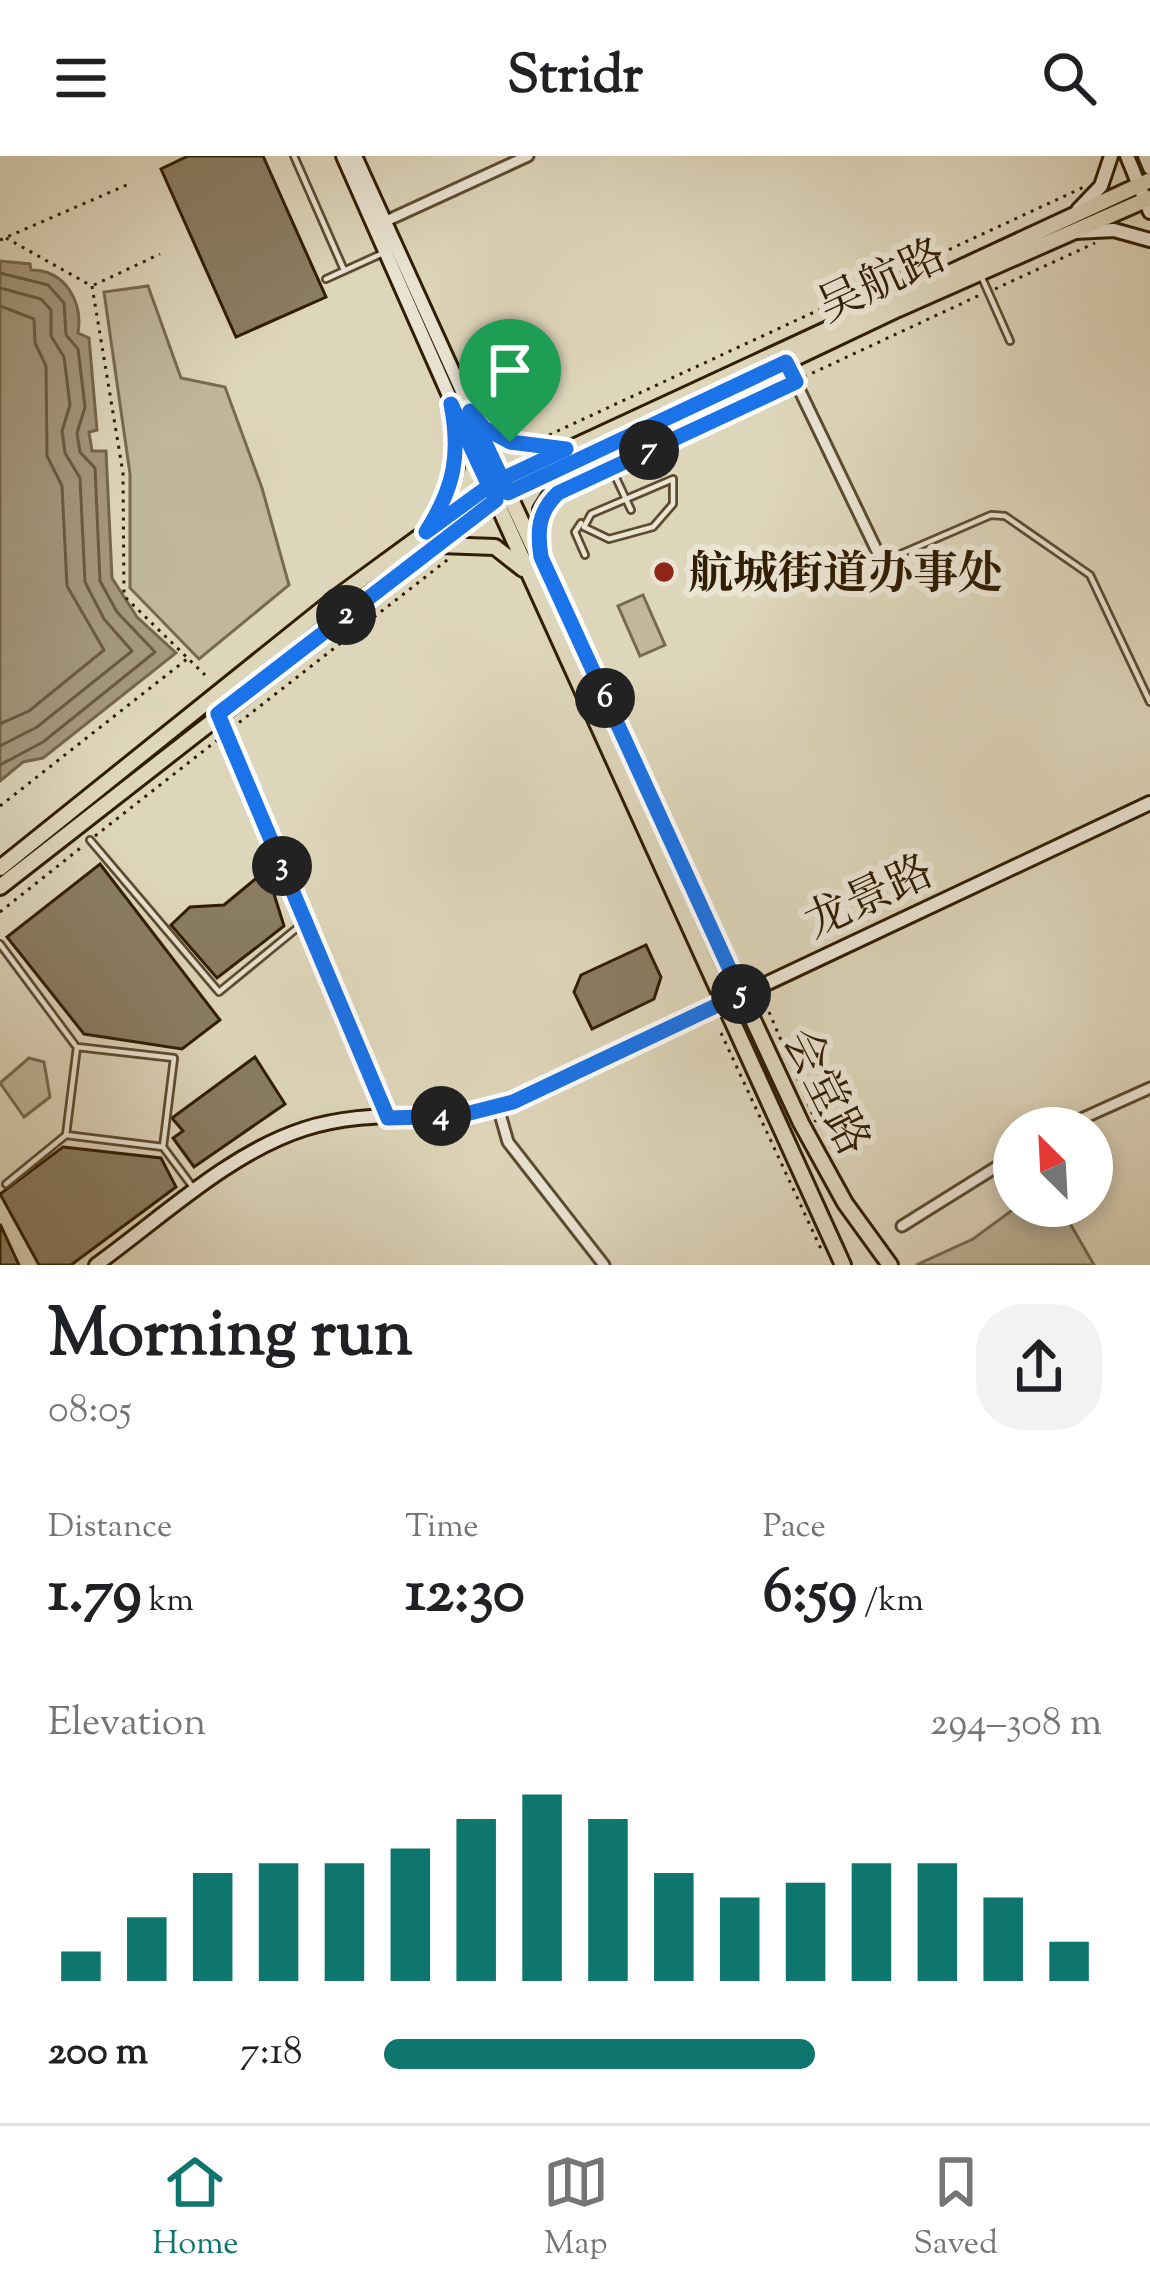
<!DOCTYPE html>
<html lang="en">
<head>
<meta charset="utf-8">
<style>
  :root { --surface:#fff; --page:#f2f2f2; --text:#202124; --muted:#757577; --line:#e0e0e0; --accent:#0f766e }
  body { margin:0; font-family:"Sorts Mill Goudy","Noto Serif SC",serif; background:var(--page); color:var(--text); height:100vh; display:flex; flex-direction:column; font-size:45px; white-space:nowrap }
  * { box-sizing:border-box; margin:0 }
  p { font-size:39px; color:var(--muted) }
  .icon { flex:none; width:66px; height:66px; fill:none; stroke:currentColor; stroke-width:2; stroke-linecap:round; stroke-linejoin:round }
  .map { position:relative; height:1109px; overflow:hidden }
  .side { display:flex; flex-direction:column; background:var(--surface); flex:1 }
  .side>* { flex:none }
  .needle { width:78px; rotate:336deg }
  .controls { position:absolute; left:993px; top:951px; display:grid; gap:24px }
  .controls a { display:grid; place-items:center; width:120px; height:120px; border-radius:50%; background:var(--surface); box-shadow:0 6px 18px #0003; font-size:60px }
  .pin { position:absolute; display:grid; place-items:center; width:102px; height:102px; color:#fff; margin:-123px -51px; border-radius:50% 50% 50% 0; rotate:-45deg; box-shadow:0 0 12px #0007 }
  .pin .icon { rotate:45deg }
  .km { position:absolute; width:60px; height:60px; margin:-30px; border-radius:50%; background:#222; color:#fff; font-size:33px; line-height:60px; text-align:center }
  .round { display:grid; place-items:center; flex:none; width:126px; height:126px; border-radius:48px; background:var(--page) }
  .overview { display:flex; align-items:center; justify-content:space-between; height:204px; padding:0 48px }
  h1 { font-size:66px; font-weight:700; line-height:90px }
  .figures { display:grid; grid-template-columns:repeat(3,1fr); gap:18px; height:204px; padding:12px 48px }
  .figures div { display:grid; align-content:center }
  .figures b { font-size:60px; font-weight:700 }
  .figures small { font-size:33px; font-weight:400 }
  .figures p { font-size:33px }
  .chart { height:336px; padding:24px 48px }
  .chart p { display:flex; justify-content:space-between }
  .chart svg { width:100%; height:216px; margin-top:12px; stroke:var(--accent); stroke-width:6 }
  ul { padding:0 48px; list-style:none; font-size:39px }
  li { display:grid; grid-template-columns:192px 144px 1fr; align-items:center; height:90px }
  li i { height:30px; border-radius:15px; background:var(--accent) }
  header { display:flex; justify-content:space-between; align-items:center; height:156px; padding:0 48px; background:var(--surface); font-size:54px; font-weight:700 }
  .dock { display:flex; justify-content:space-around; align-items:center; height:168px; border-top:3px solid var(--line); background:var(--surface); font-size:33px; color:var(--muted) }
  .dock a { display:grid; justify-items:center; gap:6px }
  .dock .active { color:var(--accent) }
  .map>svg:first-child { display:block }
</style>
</head>
<body>
<header><svg class="icon" aria-label="menu" viewBox="0 0 24 24"><path d="M4 6h16M4 12h16M4 18h16"/></svg>Stridr<svg class="icon" aria-label="search" viewBox="0 0 24 24"><circle cx="10" cy="10" r="6"/><path d="M15 15l6 6"/></svg></header>
<div class="map">
<svg width="1150" height="1109" viewBox="0 0 1150 1109">
  <rect width="100%" height="100%" fill="#ded6bb"/>
  <filter id="stains"><feTurbulence type="fractalNoise" baseFrequency=".00167" numOctaves="4"/><feColorMatrix values="0 0 0 0 .2 0 0 0 0 .09 0 0 0 0 .02 0 0 0 .5 -.17"/></filter>
  <radialGradient id="worn" r=".72"><stop offset=".6" stop-color="#630" stop-opacity="0"/><stop offset="1" stop-color="#630" stop-opacity=".3"/></radialGradient>
  <path fill="#c0b79c" stroke="#786a4f" stroke-width="3" d="M148,130L181,222L225,231L262,332L289,429L199,503L130,432V318L104,136Z
    M643,439L665,489L640,500L618,450Z
    M29,902L44,906L50,941L24,961L0,927Z
    M1018,1050H1060L1094,1109H916L973,1083Z"/>
  <path fill="#a3977c" stroke="#75664b" stroke-width="3" d="M0,105L30,108L31,114C65,114 83,145 78,177L89,182L97,274L89,276L92,295H106L112,422L137,461L176,497L43,602L23,606L0,625Z"/>
  <g fill="none" stroke-linecap="round" stroke-linejoin="round">
    <path stroke="#6a5a3f" stroke-width="3" d="M0,117L48,129L64,147L66,179L78,193L85,251L77,277L80,296L95,312L100,425L117,456L155,496L43,586L0,609
      M0,132L41,143L51,154V180L64,201L70,249L62,275L65,297L80,322L85,426L104,463L132,495L37,571L0,590
      M0,150L34,163L35,187L46,210L47,300L62,330L67,430L104,494L29,555L0,568"/>
  </g>
  <path fill="#8a7d62" stroke="#301d02" stroke-width="3" d="M188,0H263L326,141L236,181L161,13Z
    M100,708L220,864L182,893L84,878L7,781Z
    M259,720L274,738L284,770L217,822L171,769L190,751L224,749Z
    M646,789L661,821L654,843L592,873L574,836L581,819Z
    M255,901L285,948L194,1011L173,982L183,975L172,962Z
    M63,991L161,1002L176,1031L71,1109H39L0,1038Z
    M0,1068L19,1109H0Z"/>
  <g fill="none" stroke-linecap="round" stroke-linejoin="round">
    <defs>
      <path id="lane" d="M294,0L344,114
        M982,122L1010,185
        M326,123L381,98
        M604,296L631,354
        M673,323V348L653,371L609,383L584,371L591,358Z
        M581,367L575,376L585,399
        M882,406L991,359L1005,360L1090,419L1150,546
        M90,684L219,836L302,768
        M0,788L75,889
        M77,891L174,902L163,991L66,979Z
        M163,991L192,1030
        M6,1028L66,979"/>
      <path id="street" d="M384,66L528,0
        M786,206L888,418
        M218,558L388,962
        M498,951L508,986L604,1109
        M1061,972L1150,932
        M902,1070L1014,1000"/>
      <path id="secondary" d="M343,0L489,330
        M355,0L502,323
        M1127,0L1150,56
        M1145,0L1150,12
        M1078,54L1101,30L1111,0
        M1075,76L1114,74L1150,84
        M96,1109C160,1063 229,997 304,973C371,951 445,966 513,947L1150,647"/>
      <path id="primary" d="M470,255C492,286 525,290 561,293
        M504,328L801,967L845,1047L890,1109
        M494,340L843,1109
        M431,368L456,311L451,247
        M440,389L495,391L523,413
        M540,396L541,354L571,307
        M0,712L340,439L489,330L1150,24
        M0,731L496,344L898,153L1150,42"/>
    </defs>
    <use href="#lane" stroke="#5c4b30" stroke-width="10"/>
    <use href="#street" stroke="#5c4b30" stroke-width="15"/>
    <use href="#secondary" stroke="#301d02" stroke-width="18"/>
    <use href="#primary" stroke="#301d02" stroke-width="20"/>
    <path stroke="#301d02" stroke-width="3" stroke-dasharray="3 6" stroke-linecap="butt" d="M6,82L90,129
      M0,84L129,28
      M94,129L160,98
      M92,130L123,317L124,440L205,519
      M995,133L1095,87
      M804,221L980,139
      M549,279L1084,31
      M619,308L785,231
      M570,331L605,314
      M232,572L451,401
      M0,650L187,503
      M95,680L220,582
      M0,756L83,690
      M769,856L816,966
      M721,877L821,1093"/>
    <use href="#lane" stroke="#eae4d3" stroke-width="4.5"/>
    <use href="#street" stroke="#eae4d3" stroke-width="9"/>
    <use href="#secondary" stroke="#eae4d3" stroke-width="12"/>
    <use href="#primary" stroke="#ded6bb" stroke-width="14"/>
  </g>
  <g fill="none" stroke-linecap="round" stroke-linejoin="round">
    <defs>
      <path id="route" d="M510,286L484,272L470,255L502,323L489,330L451,248C461,299 454,332 426,376L489,330L496,344L218,558L388,962L458,960L513,946L741,838L541,401C537,375 538,356 558,337L796,226L786,206L508,337L502,323L566,293L510,286"/>
    </defs>
    <use href="#route" stroke="#fff" stroke-width="24"/>
    <use href="#route" stroke="#1a73e8" stroke-width="15"/>
  </g>
  <circle fill="#8f2418" stroke="#eae4d3" stroke-width="4.5" cx="664" cy="416" r="12"/>
  <g text-anchor="middle" stroke-width="12" stroke-linejoin="round" paint-order="stroke">
    <g font-size="45" fill="#301d02" stroke="#eae4d3">
      <text transform="translate(881 123) rotate(-25)" y="16">吴航路</text>
      <text transform="translate(868 739) rotate(-25)" y="16">龙景路</text>
      <text transform="translate(828 935) rotate(63)" y="16">会堂路</text>
    </g>
    <g font-size="45" font-weight="bold" fill="#301d02" stroke="#eae4d3" text-anchor="start">
      <text x="688" y="432">航城街道办事处</text>
    </g>
  </g>
  <rect width="100%" height="100%" filter="url(#stains)"/>
  <rect width="100%" height="100%" fill="url(#worn)"/>
</svg>
<div class="controls">
<a><svg class="needle" viewBox="-14 -14 28 28"><path d="M0-13l5 13h-10z" fill="#e53935"/><path d="M0 13l5-13h-10z" fill="#757577"/></svg></a>
</div>
<div class="pin" style="left:510px;top:286px;background:#1e9e55"><svg class="icon" aria-label="arrive" viewBox="0 0 24 24"><path d="M6 21V4h12l-3 4 3 4H6"/></svg></div>
<b class="km" style="left:346px;top:459px">2</b>
<b class="km" style="left:282px;top:710px">3</b>
<b class="km" style="left:441px;top:960px">4</b>
<b class="km" style="left:741px;top:838px">5</b>
<b class="km" style="left:605px;top:542px">6</b>
<b class="km" style="left:649px;top:294px">7</b>
</div>
<section class="side">
<div class="overview"><div><h1>Morning run</h1><p>08:05</p></div><a class="round"><svg class="icon" aria-label="share" viewBox="0 0 24 24"><path d="M12 15V3M7 8l5-5 5 5M5 13v7h14v-7"/></svg></a></div>
<div class="figures">
<div><p>Distance</p><b>1.79<small> km</small></b></div>
<div><p>Time</p><b>12:30</b></div>
<div><p>Pace</p><b>6:59<small> /km</small></b></div>
</div>
<div class="chart"><p><span>Elevation</span>294–308 m</p>
<svg viewBox="0 0 160 44" preserveAspectRatio="none"><path d="M5 44V38M15 44V31M25 44V22M35 44V20M45 44V20M55 44V17M65 44V11M75 44V6M85 44V11M95 44V22M105 44V27M115 44V24M125 44V20M135 44V20M145 44V27M155 44V36"/></svg>
</div>
<ul>
<li><b>200 m</b>7:18<i style="width:60%"></i></li>
</ul>
</section>
<nav class="dock">
<a class="active"><svg class="icon" aria-label="home" viewBox="0 0 24 24"><path d="M3 11l9-7 9 7M6 9v11h12V9"/></svg>Home</a>
<a><svg class="icon" aria-label="map" viewBox="0 0 24 24"><path d="M3 6l6-2 6 2 6-2v14l-6 2-6-2-6 2zM9 4v14M15 6v14"/></svg>Map</a>
<a><svg class="icon" aria-label="saved" viewBox="0 0 24 24"><path d="M7 4h10v16l-5-4-5 4z"/></svg>Saved</a>
</nav>
</body>
</html>
